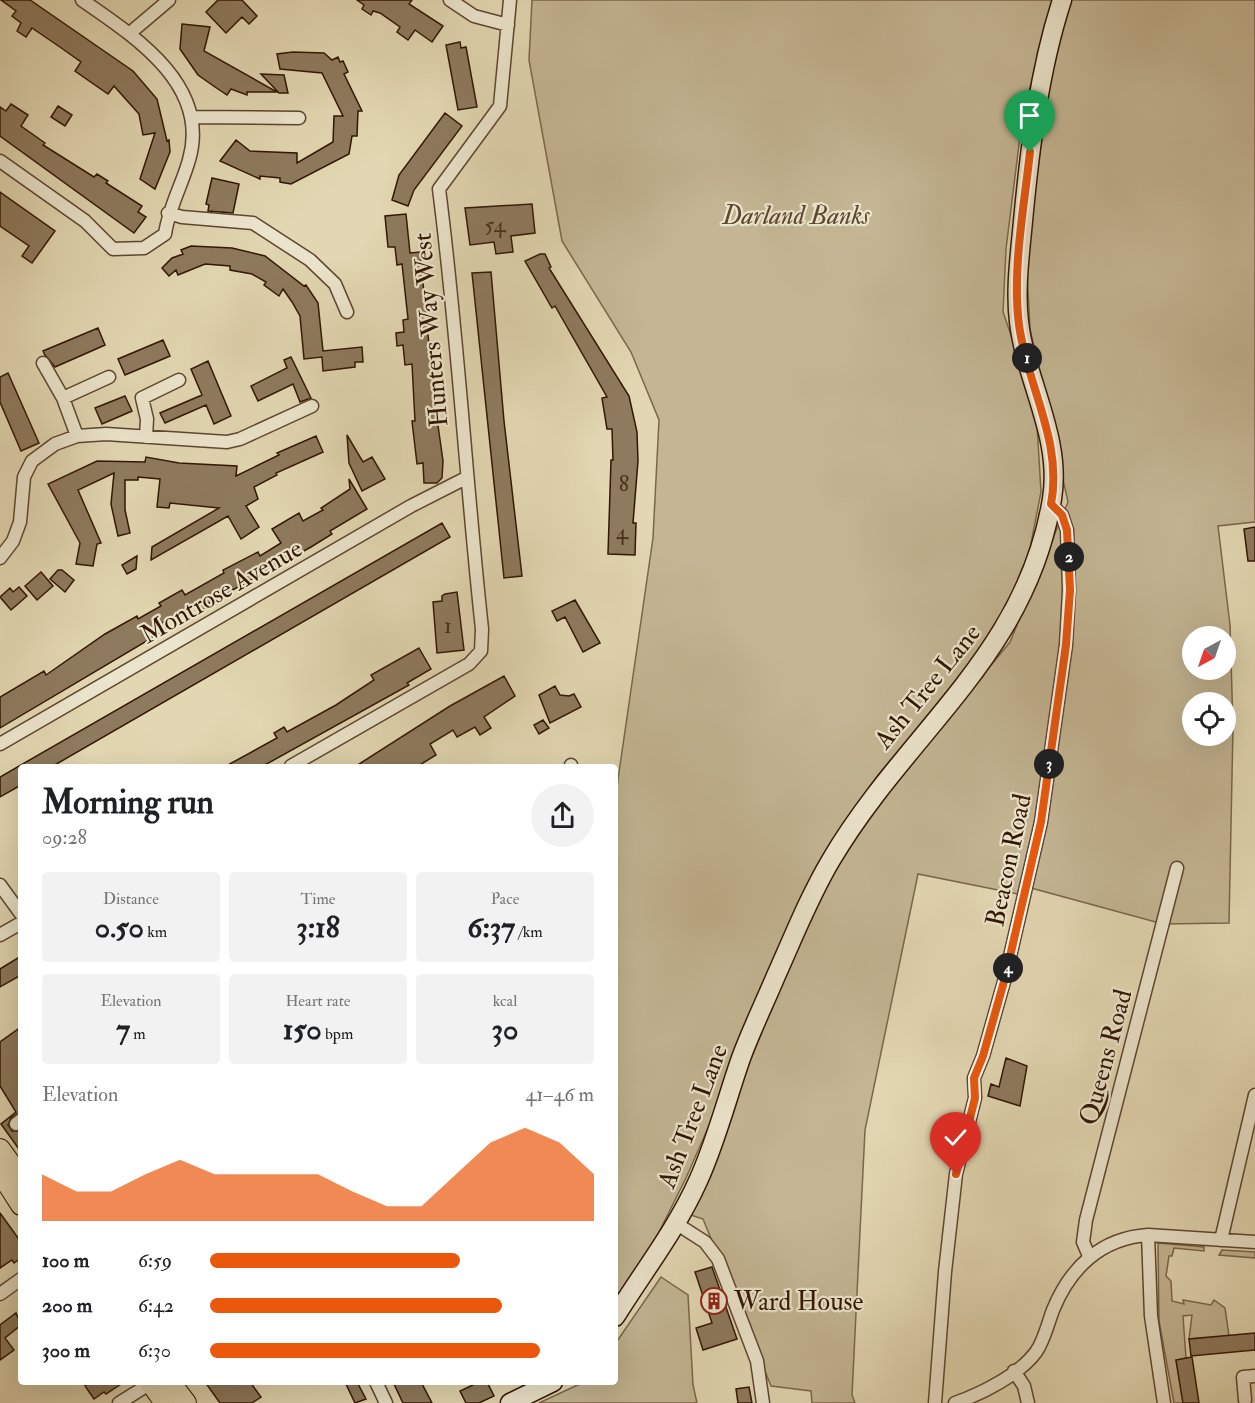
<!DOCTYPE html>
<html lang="en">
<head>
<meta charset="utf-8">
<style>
  :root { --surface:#fff; --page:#f2f2f2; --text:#202124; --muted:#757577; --accent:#ea580c }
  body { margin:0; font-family:"IM FELL Double Pica",serif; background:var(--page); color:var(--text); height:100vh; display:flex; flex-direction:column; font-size:22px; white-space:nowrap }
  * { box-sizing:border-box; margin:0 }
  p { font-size:20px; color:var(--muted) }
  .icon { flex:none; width:33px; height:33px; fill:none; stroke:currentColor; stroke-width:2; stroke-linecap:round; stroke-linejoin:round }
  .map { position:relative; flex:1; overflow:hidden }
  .sheet { position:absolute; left:18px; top:764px; width:600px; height:621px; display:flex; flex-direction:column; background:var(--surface); border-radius:6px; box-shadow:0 6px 24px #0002 }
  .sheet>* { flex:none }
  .needle { width:39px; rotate:220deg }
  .controls { position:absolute; left:1182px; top:626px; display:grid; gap:12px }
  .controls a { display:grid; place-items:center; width:54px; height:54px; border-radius:50%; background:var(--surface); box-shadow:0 6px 24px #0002; font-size:30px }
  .pin { position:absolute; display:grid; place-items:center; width:51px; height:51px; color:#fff; margin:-62px -26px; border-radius:50% 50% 50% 0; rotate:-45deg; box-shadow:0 0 6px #0007 }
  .pin .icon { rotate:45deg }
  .km { position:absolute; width:30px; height:30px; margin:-15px; border-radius:50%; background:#222; color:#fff; font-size:16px; line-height:30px; text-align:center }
  .round { display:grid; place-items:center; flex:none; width:63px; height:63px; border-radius:32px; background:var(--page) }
  .summary { display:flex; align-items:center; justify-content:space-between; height:102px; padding:0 24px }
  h1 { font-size:33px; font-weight:700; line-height:45px }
  .metrics { display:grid; grid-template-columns:repeat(3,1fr); gap:9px; height:102px; padding:6px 24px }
  .metrics div { display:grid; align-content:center; border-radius:6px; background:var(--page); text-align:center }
  .metrics b { font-size:30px; font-weight:700 }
  .metrics small { font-size:16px; font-weight:400 }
  .metrics p { font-size:16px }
  .chart { height:168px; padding:12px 24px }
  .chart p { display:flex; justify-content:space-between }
  .chart svg { width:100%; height:108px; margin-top:6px; fill:var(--accent); opacity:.7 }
  ul { padding:0 24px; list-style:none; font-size:20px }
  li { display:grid; grid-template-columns:96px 72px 1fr; align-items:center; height:45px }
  li i { height:15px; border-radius:8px; background:var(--accent) }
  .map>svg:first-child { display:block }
</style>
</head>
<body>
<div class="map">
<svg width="1255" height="1403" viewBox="0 0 1255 1403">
  <rect width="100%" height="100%" fill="#e2d7b2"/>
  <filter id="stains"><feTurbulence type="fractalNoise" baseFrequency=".00333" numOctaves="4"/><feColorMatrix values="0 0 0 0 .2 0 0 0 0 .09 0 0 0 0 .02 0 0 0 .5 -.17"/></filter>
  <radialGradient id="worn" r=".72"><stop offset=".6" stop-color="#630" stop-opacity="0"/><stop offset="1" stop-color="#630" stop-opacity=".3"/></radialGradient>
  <path fill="#c4b694" stroke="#7b664c" stroke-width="1.5" fill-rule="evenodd" d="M532,0H1055L1023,112L1006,249L1003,312L1036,408L1041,492L1026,569L987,645L878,775L838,831L686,1178L656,1238L615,1300V800L653,538L659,420L631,352L562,241L529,60Z
    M1069,0H1255V522L1218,526L1230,625L1233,727L1229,923L1163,924L1020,885L1018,894L918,874L865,1130L852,1395L855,1403H812L811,1391L771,1386L703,1219L691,1215L796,930L831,860L1010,642L1068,502L1030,329L1026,253L1053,60ZM1192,636H1226V669H1192ZM1192,702H1226V735H1192Z
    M1158,1243L1204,1247V1251L1174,1248L1172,1256H1169L1166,1276L1171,1281L1172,1301L1184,1304L1183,1300L1211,1305L1214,1300L1225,1308L1229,1336L1189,1339L1192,1315L1183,1316L1186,1358L1176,1360L1183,1403H1174L1159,1321Z
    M1222,1250L1255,1252V1258L1219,1255Z
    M661,1277L688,1295L693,1385L697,1403H539L584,1382H615V1344Z"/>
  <path fill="#8e7a5e" stroke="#321604" stroke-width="1.5" d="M1,0H30L133,71L157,99L167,141L169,140L170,152L155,189L140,179L155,133L143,135L139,114L114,86L108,94L75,71L81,62L57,45L32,28L26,37L17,31L21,23L12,16L16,11Z
    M218,0H242L257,16L249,24L242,17L226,33L206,12Z
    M357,0H412L409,4L443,26L432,42L415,30L408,40L397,32L400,27L380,13L373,11L371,15L362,9L364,5Z
    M182,24L210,27L204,51L277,92H247V95L231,89L227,95L215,87L198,75L180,49Z
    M460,42L461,48L466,47L477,107L458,110L446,45Z
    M293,52L324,53L332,60L338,57L340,62L343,61L348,72L344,74L362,111H358L357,136H352L349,154L291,184L280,182V178L260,176V179L220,161L236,140L250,151L297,153V163L333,142L334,116H343L322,73L280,69L277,54Z
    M261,74L284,75L288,93H279Z
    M11,104L28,115L21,126L45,143L43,145L94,177L97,174L108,181L106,183L142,206L138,212L146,217L134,233L0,136V107L6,111Z
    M58,106L72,115L65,126L51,117Z
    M445,113L462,126L414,190L408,206L392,200L399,175Z
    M212,178L239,184L233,213L208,211L209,205L206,204Z
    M0,192L55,231L32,263L22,256L29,246L0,226Z
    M532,204L535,233L511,236L513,252L496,254L494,242L470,245L465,208Z
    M406,214L410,253L420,252L434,397L443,461L442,478L437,483H424L423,463L417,464L412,421H415L412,364L405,365L403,345L397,346L396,333L404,332L403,320L408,319L402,264L397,265L395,247H388L385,216Z
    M191,246L232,248L265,256L304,286L306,285L318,303L323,351L362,347L363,362H355V367L323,371L322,357L304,359L300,316L292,302L283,289L279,296L264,285L266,282L252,274L230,270V266L205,264L178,275L176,270L169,276L162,268L172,258L183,254L181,250Z
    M540,254H545L551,267L549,268L629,396L637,432L638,461L633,523H636L635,555L608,554L611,460H613L612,429H607L602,398L607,397L555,306L552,308L525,261Z
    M491,272L504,421L522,576L504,578L472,273Z
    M98,328L105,345L55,367L45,355L43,351Z
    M163,340L170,356L125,375L118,359Z
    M291,357L311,398L300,402L293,384L258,401L251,386L287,368L284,360Z
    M208,361L231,416L214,424L206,405L165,423L160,413L202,395L191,369Z
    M8,373L39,443L21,451L0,402V377Z
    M125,396L132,411L102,424L95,408Z
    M347,435L363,462L372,457L385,479L362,491L349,463Z
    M316,436L323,452L276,473L277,475L254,487L258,499L246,506L259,527L241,539L228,516L151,560L152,547L219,508L170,503L169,508L157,507L160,479L138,477V480H125V510L130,533L118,536L111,504L114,473L78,490L101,543L97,544L93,566L76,564L80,543L48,484L97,461L145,462L146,457L179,463L237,466L236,476L279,455L277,453Z
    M349,479L367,509L330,531L332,534L311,547L209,603L211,606L199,611L195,604L163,622L167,629L0,728V697L44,671L46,675L105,634L137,616L138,619L161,606L159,603L182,590L185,595L224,573L223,570L258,552L260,556L281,543L272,529L299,513L303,521L323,510L321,508L350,489Z
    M442,523L450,537L53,766H21V785L0,797V777Z
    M1255,527V561H1248L1244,529Z
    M137,556L136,569L127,574L122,565Z
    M58,570H62L74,580L65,592L50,579Z
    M41,572L53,586L37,600L25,586Z
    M19,587L27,596L11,610L0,597L10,588L13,592Z
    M457,592L464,650L437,653L433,602L442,601V596L445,594Z
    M575,600L600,643L583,652L565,617L557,621L552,611Z
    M419,648L431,669L407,683L409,685L263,766H226L277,738L274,733L284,727L287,732L336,705L374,680L371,675Z
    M504,676L515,696L484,717L491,728L480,735L475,727L457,737L453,730L430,744L436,755L418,766H356L450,706Z
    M555,686L560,695L569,696L574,694L581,707L550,723L539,695Z
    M543,720L549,728L539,734L534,725Z
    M21,956V975L0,987V969Z
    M21,1027V1112L11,1118L8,1125L12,1131H21V1152L1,1124L16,1112L0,1086V1042Z
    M1006,1058L1027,1066L1020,1106L988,1096L991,1084L999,1087Z
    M0,1213L21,1242V1258L14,1263L12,1260L0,1268Z
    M712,1267L737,1339L703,1350L696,1328L712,1323L695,1272Z
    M16,1313L21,1325L5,1338L14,1350L0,1360V1325Z
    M1255,1333V1350L1191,1356L1189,1339Z
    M1192,1357L1199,1403H1183L1176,1360Z
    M91,1382H124L106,1394L104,1392L94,1399L85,1386Z
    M205,1382H250L261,1397L252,1403H220Z
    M345,1382H357L366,1399L355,1403Z
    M393,1382H421L432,1403H403Z
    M479,1382H487L494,1396L479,1403H466L460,1391Z
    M749,1387L752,1403H738L736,1389Z"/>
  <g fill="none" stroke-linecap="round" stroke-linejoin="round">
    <defs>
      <path id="street" d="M450,0L474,16L508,25
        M130,33L169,0
        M191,117L299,118
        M0,161L85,221L113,249L144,248L165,234C169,207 182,185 189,160C211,85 134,36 82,0
        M168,213L182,217L253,223L310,260L335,284L347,312
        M43,363L63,398
        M77,436L63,398L109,377
        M146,437L147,419L142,398L179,380
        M0,558L13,541L20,522L24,477L32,461L55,444L77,436L106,434L227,442L240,439L312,406
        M0,744L411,506L466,478
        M571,765V766
        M291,766L469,664L481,651L482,629C466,483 458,335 439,189L500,106L510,0
        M0,885L21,914
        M0,935L21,923
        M16,1124L21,1120
        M677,1224L705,1242L718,1259L757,1361L763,1403
        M1148,1235L1151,1316L1164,1403
        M1221,1240L1255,1095
        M1089,1256L1083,1242L1086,1220L1177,868
        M0,1294L21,1279
        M1014,1371L1024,1386L1028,1403
        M376,1382L386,1403
        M1245,1400L1243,1377L1255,1376
        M119,1403L151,1383
        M935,1403L945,1272L956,1174L975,1098L974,1078L983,1056L1005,978L1041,822L1066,645L1069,590L1067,530L1062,515L1051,505
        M955,1403C981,1394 1019,1375 1036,1352C1044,1341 1048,1323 1053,1310C1070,1268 1101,1238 1148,1235L1255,1242"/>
      <path id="secondary" d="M615,1317C643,1272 676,1230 698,1181C716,1142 727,1098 741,1058C751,1031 764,1004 775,978C793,938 809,897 831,860C907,731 1026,656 1052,499C1062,437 1026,382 1019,322C1015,289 1020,254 1023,221C1030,147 1039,71 1062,0
        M510,1403L553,1382"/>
      <path id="primary" d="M0,1149L21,1178
        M0,1172L21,1205
        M150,1382L165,1403
        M170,1382L186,1403"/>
    </defs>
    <use href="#street" stroke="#5e4630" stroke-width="15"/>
    <use href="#secondary" stroke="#321604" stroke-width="21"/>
    <use href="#primary" stroke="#321604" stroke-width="22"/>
    <use href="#street" stroke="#ece5cd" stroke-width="12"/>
    <use href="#secondary" stroke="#ece5cd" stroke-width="18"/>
    <use href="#primary" stroke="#e2d7b2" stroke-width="20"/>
  </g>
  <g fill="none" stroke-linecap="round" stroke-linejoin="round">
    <defs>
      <path id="route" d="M956,1174L975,1098L974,1078L983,1056L1005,978L1041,822L1066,645L1070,590L1067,530L1062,515L1051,504C1063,441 1027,386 1019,325C1012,269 1024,208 1030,152"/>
    </defs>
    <use href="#route" stroke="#fff" stroke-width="12"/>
    <use href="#route" stroke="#ea580c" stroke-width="8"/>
  </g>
  <defs>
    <symbol id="building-ring" viewBox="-11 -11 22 22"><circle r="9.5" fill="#ece5cd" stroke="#8f2418" stroke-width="1.5"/><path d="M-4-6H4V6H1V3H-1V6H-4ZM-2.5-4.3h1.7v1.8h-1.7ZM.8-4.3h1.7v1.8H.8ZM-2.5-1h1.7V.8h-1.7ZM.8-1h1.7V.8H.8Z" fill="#8f2418"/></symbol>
  </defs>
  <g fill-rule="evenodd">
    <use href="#building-ring" x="699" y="1286" width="30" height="30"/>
  </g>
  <g text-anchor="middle" stroke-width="4.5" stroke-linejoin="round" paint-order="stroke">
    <g font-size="22" fill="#492f1a">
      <text x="495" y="232">54</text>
      <text x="624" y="491">8</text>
      <text x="622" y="539">4</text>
      <text x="448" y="633">1</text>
    </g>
    <g font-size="26" font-style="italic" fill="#5e462f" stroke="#ece5cd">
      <text x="796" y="224">Darland Banks</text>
    </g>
    <g font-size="26" fill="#321604" stroke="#ece5cd">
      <text transform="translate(430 330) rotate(-95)" y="9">Hunters Way West</text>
      <text transform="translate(221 591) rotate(-30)" y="9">Montrose Avenue</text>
      <text transform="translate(927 686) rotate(-51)" y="9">Ash Tree Lane</text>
      <text transform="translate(1008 860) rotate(-78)" y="9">Beacon Road</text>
      <text transform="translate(1105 1057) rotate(-75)" y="9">Queens Road</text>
      <text transform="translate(692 1116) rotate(-69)" y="9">Ash Tree Lane</text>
    </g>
    <g font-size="26" fill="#321604" stroke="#ece5cd" text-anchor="start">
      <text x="734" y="1310">Ward House</text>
    </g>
  </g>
  <rect width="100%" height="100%" filter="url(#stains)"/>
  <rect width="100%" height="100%" fill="url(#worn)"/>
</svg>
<div class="controls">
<a><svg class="needle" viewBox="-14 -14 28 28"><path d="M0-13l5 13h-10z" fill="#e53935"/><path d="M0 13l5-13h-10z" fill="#757577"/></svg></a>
<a><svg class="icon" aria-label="locate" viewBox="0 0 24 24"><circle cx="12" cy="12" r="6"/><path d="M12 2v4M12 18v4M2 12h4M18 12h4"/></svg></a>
</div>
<div class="pin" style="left:1030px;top:152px;background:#1e9e55"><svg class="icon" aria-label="arrive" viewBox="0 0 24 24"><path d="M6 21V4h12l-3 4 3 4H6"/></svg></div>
<div class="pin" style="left:956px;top:1174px;background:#d93025"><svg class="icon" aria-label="check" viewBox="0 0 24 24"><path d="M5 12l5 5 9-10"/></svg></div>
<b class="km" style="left:1027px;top:358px">1</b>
<b class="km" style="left:1069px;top:557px">2</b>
<b class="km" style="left:1049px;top:764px">3</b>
<b class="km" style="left:1008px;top:968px">4</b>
<section class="sheet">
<div class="summary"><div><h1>Morning run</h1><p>09:28</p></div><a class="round"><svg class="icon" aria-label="share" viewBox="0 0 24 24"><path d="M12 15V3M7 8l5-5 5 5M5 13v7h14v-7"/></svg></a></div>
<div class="metrics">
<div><p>Distance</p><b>0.50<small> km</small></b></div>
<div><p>Time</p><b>3:18</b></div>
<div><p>Pace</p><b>6:37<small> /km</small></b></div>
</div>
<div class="metrics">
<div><p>Elevation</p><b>7<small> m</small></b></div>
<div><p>Heart rate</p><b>150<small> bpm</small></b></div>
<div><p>kcal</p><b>30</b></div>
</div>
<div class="chart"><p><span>Elevation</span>41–46 m</p>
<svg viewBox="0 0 160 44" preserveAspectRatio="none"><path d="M0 44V25L10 32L20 32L30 25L40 19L50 25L60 25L70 25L80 25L90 32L100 38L110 38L120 25L130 12L140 6L150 12L160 25V44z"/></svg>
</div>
<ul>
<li><b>100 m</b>6:59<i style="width:65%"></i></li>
<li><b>200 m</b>6:42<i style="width:76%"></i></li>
<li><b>300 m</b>6:30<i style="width:86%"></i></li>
</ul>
</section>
</div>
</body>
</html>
